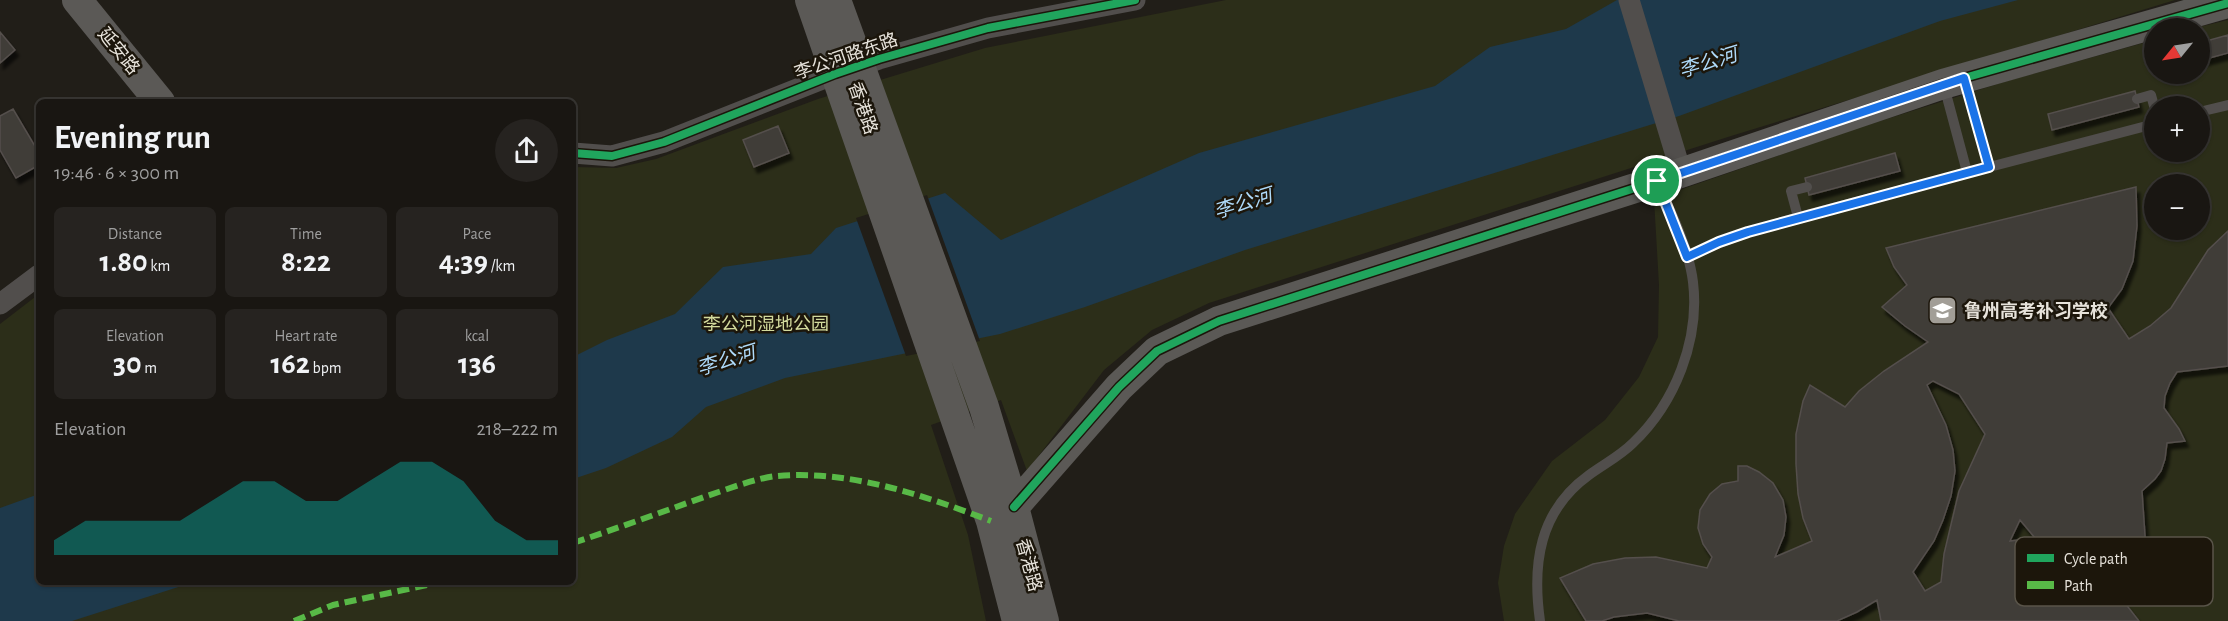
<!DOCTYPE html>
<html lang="en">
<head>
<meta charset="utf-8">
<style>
  :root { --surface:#191612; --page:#262320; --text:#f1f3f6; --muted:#9f9f9f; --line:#373532; --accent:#0f766e }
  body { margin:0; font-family:"Alegreya Sans","Noto Sans SC",sans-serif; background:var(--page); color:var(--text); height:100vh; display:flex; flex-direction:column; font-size:22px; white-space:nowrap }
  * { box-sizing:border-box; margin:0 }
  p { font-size:20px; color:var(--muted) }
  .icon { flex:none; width:33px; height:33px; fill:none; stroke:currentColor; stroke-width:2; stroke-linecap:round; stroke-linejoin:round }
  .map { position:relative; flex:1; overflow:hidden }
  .sheet { position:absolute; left:36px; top:99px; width:540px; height:486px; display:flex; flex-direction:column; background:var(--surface); border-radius:9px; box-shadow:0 2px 4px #0004,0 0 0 2px var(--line) }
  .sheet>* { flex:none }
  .needle { width:39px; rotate:240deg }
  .buttons { position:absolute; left:2144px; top:18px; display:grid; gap:12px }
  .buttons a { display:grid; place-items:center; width:66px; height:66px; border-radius:50%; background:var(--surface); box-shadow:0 2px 4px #0004,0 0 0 2px var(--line); font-size:30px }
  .pin { position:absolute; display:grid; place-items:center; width:51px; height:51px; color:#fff; margin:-26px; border:3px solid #fff; border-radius:50%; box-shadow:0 2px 6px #0007 }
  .round { display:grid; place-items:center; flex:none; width:63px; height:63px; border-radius:32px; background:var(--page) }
  .summary { display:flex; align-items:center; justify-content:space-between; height:102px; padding:0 18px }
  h1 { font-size:33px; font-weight:600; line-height:45px }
  .metrics { display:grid; grid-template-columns:repeat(3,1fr); gap:9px; height:102px; padding:6px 18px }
  .metrics div { display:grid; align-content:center; border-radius:9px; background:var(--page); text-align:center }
  .metrics b { font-size:30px; font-weight:600 }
  .metrics small { font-size:16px; font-weight:400 }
  .metrics p { font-size:16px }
  .chart { height:168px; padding:12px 18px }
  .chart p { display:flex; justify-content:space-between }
  .chart svg { width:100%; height:108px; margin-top:6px; fill:var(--accent); opacity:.7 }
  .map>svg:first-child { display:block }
</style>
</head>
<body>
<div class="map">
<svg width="2228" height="621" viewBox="0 0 2228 621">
  <defs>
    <filter id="shadow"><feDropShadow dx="3.5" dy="6" stdDeviation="1.5" flood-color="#0009"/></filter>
  </defs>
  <rect width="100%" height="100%" fill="#211e18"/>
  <path fill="#2c2e19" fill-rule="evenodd" d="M1226,0H2175L1731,136L1209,303L1152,330L1104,370L1027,471L1001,400L931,425L968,535L986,621H0V324L39,294V582H573V167L616,168L656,159L818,99L985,48Z
    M2228,20V621H1504L1498,583L1504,546L1515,514L1552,461L1605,420L1639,377L1658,337L1659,285L1654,199L1855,129L2007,81L2154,40V74H2199V28H2195ZM2154,106H2199V152H2154ZM2154,184H2199V230H2154Z"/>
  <path fill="#1e394b" d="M1617,0H2018L1940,21L1679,116L1245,250L1085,307L1000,334L785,378L706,407L672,437L606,468L573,479V357L607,340L675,314L723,267L811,254L836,228L945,193L1001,240L1199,153L1435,86L1490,47L1566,29Z
    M39,494V582H194L72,621H0V508Z"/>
  <path fill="#211e18" d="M927,195L980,341L906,356L856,218Z"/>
  <path fill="#403c39" stroke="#544f4c" stroke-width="1.5" fill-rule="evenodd" filter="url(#shadow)" d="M0,32L15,50L0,63Z
    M2228,35V53L2202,60L2199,43Z
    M2135,91L2139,107L2052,130L2048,114Z
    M13,109L39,153V165L16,178L0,150V116Z
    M778,126L789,153L754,167L743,140Z
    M1895,153L1900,171L1809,195L1805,178Z
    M2136,187L2137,226L2133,261L2122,289L2108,308L2129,339L2150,326L2171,308L2208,250L2228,231V366L2177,372L2170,383L2165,396L2164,408L2179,429L2185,441L2167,443L2165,459L2161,471L2155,479L2142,491L2147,565L2127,563L2075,545L2063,571L2082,575L2101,583L2121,598L2139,621H1881L1877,600L1857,612L1837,621H1679L1647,613L1614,617L1602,621H1586L1560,578L1593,564L1625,558L1656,557L1707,568L1712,557L1703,544L1698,528L1700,510L1710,494L1722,484L1738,481V466H1747L1759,472L1773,483L1783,500L1786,517L1784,535L1775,557L1812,541L1803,518L1798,494L1796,464V434L1803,401L1810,385L1845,407L1859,391L1884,371L1928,342L1905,326L1882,307L1907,285L1894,267L1886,248ZM1933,381L1959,394L1985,434L1959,491L1944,554L1941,582L1925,591L1913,572L1934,541L1943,520L1951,496L1955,471L1953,450L1946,425L1927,385ZM2020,520L2035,538L2010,541Z"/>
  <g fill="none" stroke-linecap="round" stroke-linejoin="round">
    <path stroke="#514e4c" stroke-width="10" d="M1964,80L1989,167
      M1944,86L1967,172
      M2137,99L2151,95L2154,106
      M2199,112L2228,105
      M1798,217L1791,191L1807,187
      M1687,257C1723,240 1760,228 1798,217L2154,124
      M1540,621C1532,564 1539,511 1589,475C1604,464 1620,456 1633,443C1675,403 1700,340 1693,282C1689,249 1672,214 1658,184"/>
    <path stroke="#514e4c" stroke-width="21" d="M1629,0L1681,172
      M573,153L612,156L664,142L835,74L879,59L988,28L1135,0
      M0,304L39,275"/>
    <path stroke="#5b5956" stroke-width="30" d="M77,0L160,102
      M810,0L991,521L1017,621
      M836,0L984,407L1014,507L1044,621
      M1014,507L1119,387L1157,351L1219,321L1657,181L1943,84L2228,3"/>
    <path stroke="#58b947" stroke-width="6" stroke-dasharray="12 6" stroke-linecap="butt" d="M573,543C618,528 662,512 707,496C728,489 756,478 777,476C851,470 923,495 991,521
      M294,621L333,605L441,582"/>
    <defs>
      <path id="cycleway" d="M573,153L612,156L664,142L835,74L879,59L988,28L1135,0
        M1014,507L1119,387L1157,351L1219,321L1657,181L1943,84L2228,3"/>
    </defs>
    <use href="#cycleway" stroke="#1c160b" stroke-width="11"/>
    <use href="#cycleway" stroke="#20a55d" stroke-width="8"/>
  </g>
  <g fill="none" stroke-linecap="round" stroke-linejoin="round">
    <defs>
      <path id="route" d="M1964,78L1989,167L1748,232L1719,242L1687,257L1657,181Z"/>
    </defs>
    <use href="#route" stroke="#fff" stroke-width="12"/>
    <use href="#route" stroke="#1a73e8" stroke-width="8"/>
  </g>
  <defs>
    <symbol id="school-square" viewBox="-11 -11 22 22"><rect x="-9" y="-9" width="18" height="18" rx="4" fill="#a29e97" stroke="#1c160b"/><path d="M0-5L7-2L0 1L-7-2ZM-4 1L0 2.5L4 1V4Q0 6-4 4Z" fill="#fff"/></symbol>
  </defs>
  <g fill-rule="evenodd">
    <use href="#school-square" x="1926" y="294" width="33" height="33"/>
  </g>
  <g text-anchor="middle" stroke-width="5" stroke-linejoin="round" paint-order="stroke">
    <g font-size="18" fill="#e7e3db" stroke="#1c160b">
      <text transform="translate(119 51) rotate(51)" y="6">延安路</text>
      <text transform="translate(846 56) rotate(-19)" y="6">李公河路东路</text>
      <text transform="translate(863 108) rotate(71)" y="6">香港路</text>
      <text transform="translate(1029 565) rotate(75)" y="6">香港路</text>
    </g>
    <g font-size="18" font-weight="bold" fill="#e7e3db" stroke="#1c160b" text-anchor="start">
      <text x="1964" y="317">鲁州高考补习学校</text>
    </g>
    <g font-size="18" fill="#d3da9d" stroke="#1c160b">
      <text x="766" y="330">李公河湿地公园</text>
    </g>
    <g font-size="20" font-style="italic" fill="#aedafa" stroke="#1c160b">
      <text transform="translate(1708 62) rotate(-17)" y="7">李公河</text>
      <text transform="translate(1243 203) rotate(-17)" y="7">李公河</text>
      <text transform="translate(726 360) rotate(-17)" y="7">李公河</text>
    </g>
  </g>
  <rect x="2015" y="537" width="198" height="69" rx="9" fill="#1c160b" stroke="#595449" stroke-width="1.5"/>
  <rect x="2027" y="554" width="27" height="8" fill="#20a55d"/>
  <rect x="2027" y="581" width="27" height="8" fill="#58b947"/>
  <g font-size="16" fill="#e7e3db">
    <text x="2064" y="564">Cycle path</text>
    <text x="2064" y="591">Path</text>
  </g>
</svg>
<div class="buttons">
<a><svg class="needle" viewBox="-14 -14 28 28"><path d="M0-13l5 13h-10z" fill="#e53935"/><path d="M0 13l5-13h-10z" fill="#9f9f9f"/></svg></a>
<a>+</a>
<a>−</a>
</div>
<div class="pin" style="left:1657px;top:181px;background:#1e9e55"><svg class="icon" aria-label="arrive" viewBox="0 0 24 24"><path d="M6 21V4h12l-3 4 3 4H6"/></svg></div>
<section class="sheet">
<div class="summary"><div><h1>Evening run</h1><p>19:46 · 6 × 300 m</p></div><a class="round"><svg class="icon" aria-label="share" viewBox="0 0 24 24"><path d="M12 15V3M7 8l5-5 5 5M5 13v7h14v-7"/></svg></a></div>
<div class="metrics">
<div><p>Distance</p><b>1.80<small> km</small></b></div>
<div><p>Time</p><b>8:22</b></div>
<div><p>Pace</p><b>4:39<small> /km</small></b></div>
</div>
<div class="metrics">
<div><p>Elevation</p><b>30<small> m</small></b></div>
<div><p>Heart rate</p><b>162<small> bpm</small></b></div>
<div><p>kcal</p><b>136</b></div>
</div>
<div class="chart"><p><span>Elevation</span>218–222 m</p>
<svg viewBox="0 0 160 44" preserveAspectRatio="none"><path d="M0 44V38L10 30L20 30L30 30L40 30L50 22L60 14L70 14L80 22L90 22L100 14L110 6L120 6L130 14L140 30L150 38L160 38V44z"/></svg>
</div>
</section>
</div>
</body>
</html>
